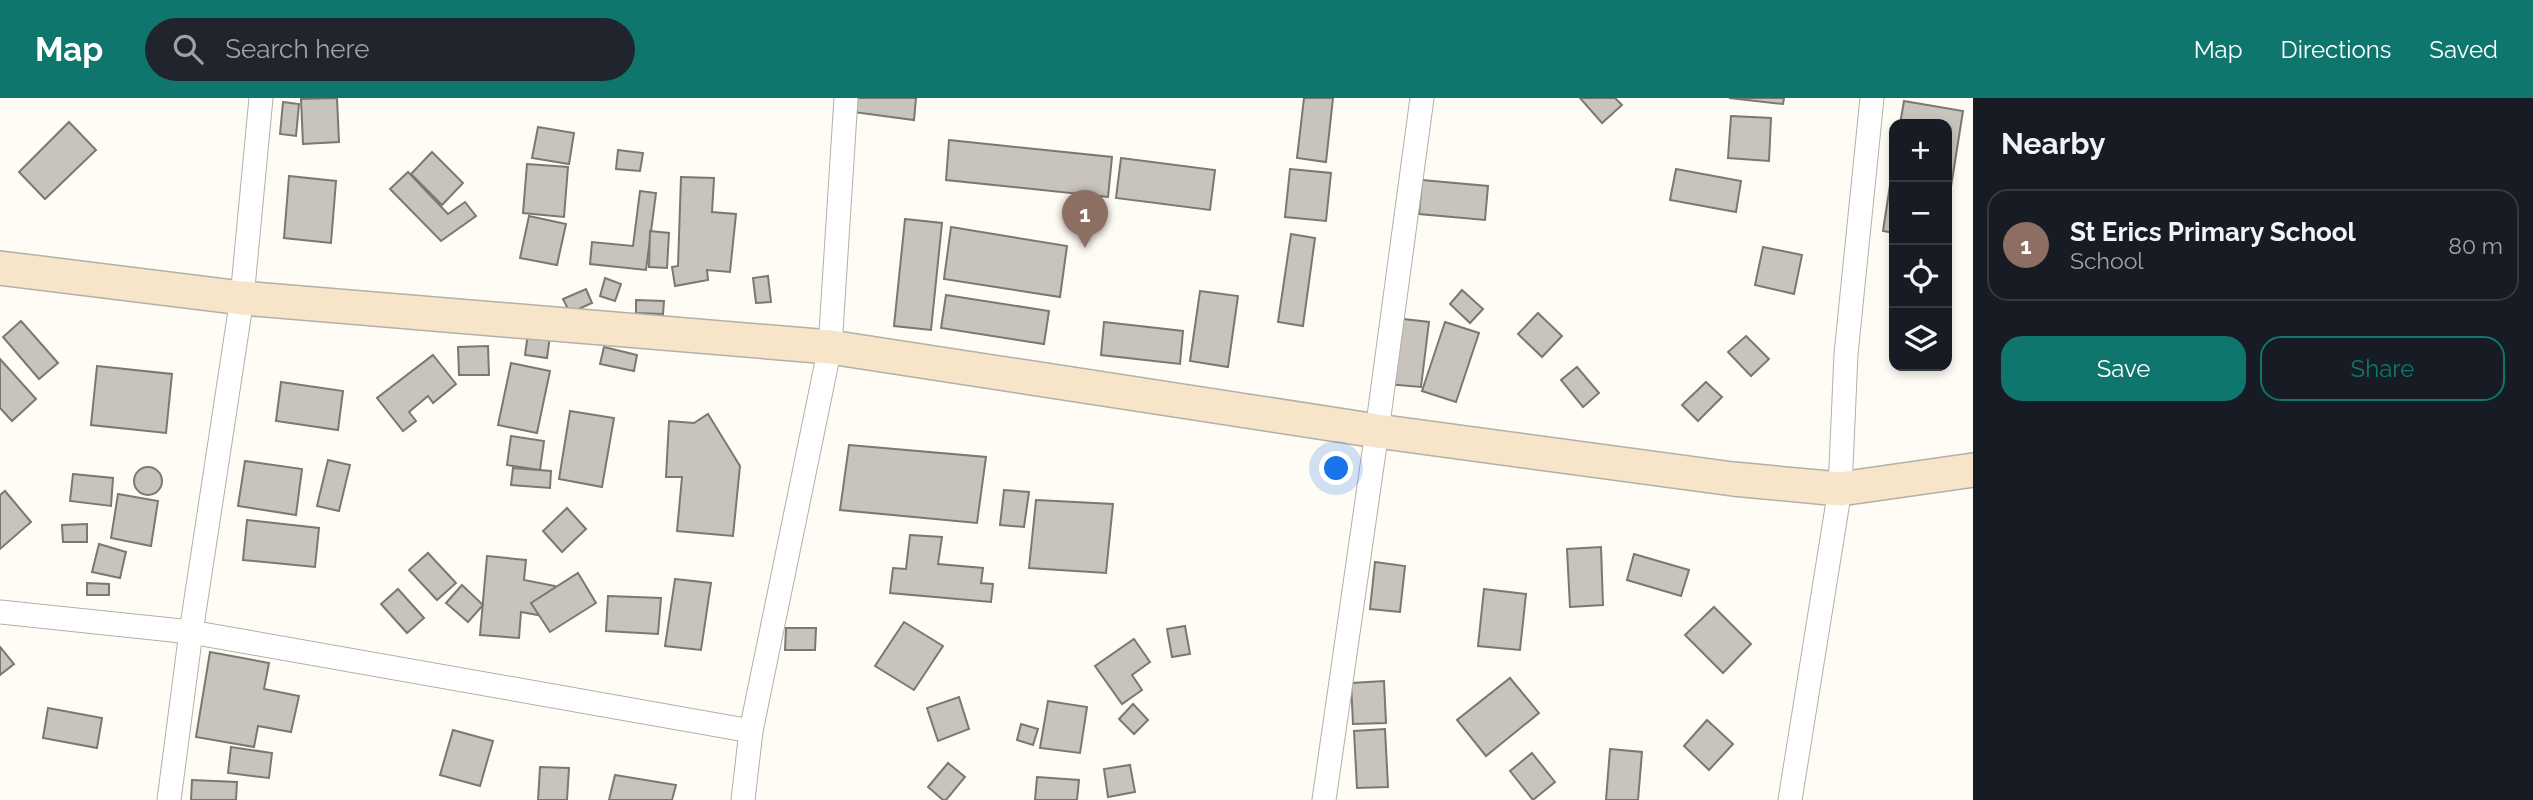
<!DOCTYPE html>
<html lang="en">
<head>
<meta charset="utf-8">
<style>
	:root { --surface:#171b24; --page:#20242c; --text:#f1f3f6; --muted:#9ea1a6; --line:#363941; --accent:#0f766e }
	body { margin:0; font-family:Raleway,sans-serif; background:var(--page); color:var(--text) }
	.controls { position:absolute; right:21px; top:21px; display:grid; overflow:hidden; border-radius:14px; box-shadow:0 4px 10px #0003 }
	.controls button { width:63px; height:63px; display:grid; place-items:center; padding:0; border:0; border-bottom:2px solid var(--line); background:var(--surface); color:var(--text); font:35px sans-serif }
	.you { position:absolute; left:1337px; top:371px; width:24px; height:24px; margin:-18px; border:5px solid #fff; border-radius:50%; background:#1a73e8; box-shadow:0 0 0 10px #1a73e833 }
	.badge { display:grid; place-items:center; width:46px; height:46px; border-radius:50%; background:var(--accent); color:#fff; font-size:23px; font-weight:700 }
	.pin { position:absolute; translate:-50% -58px; filter:drop-shadow(0 2px 4px #0008) }
	.pin::after { content:''; position:absolute; top:37px; width:24px; height:21px; background:inherit; clip-path:polygon(0 0,100% 0,50% 100%) }
	.list { margin:0; padding:0; list-style:none }
	h2 { display:flex; justify-content:space-between; align-items:center; height:91px; margin:0; padding:0 28px; font-size:30px }
	h2 small { font-size:23px; font-weight:400; color:var(--muted) }
	.list li { display:grid; grid-template-columns:46px 1fr auto; gap:21px; align-items:center; box-sizing:border-box; height:112px; margin:0 14px 14px; padding:0 14px; border:2px solid var(--line); border-radius:21px }
	.list b { display:block; font-size:26px; white-space:nowrap }
	.list p { margin:0; font-size:23px; white-space:nowrap; color:var(--muted) }
	.list em { font-size:23px; font-style:normal; color:var(--muted) }
	.actions { display:flex; gap:14px; padding:21px 28px }
	.actions a { flex:1; padding:16px 0; border:2px solid var(--accent); border-radius:21px; text-align:center; font-size:24px; color:var(--accent) }
	.actions .main { background:var(--accent); color:#fff }
	.icon { flex:none; width:38px; height:38px; fill:none; stroke:currentColor; stroke-width:2; stroke-linecap:round; stroke-linejoin:round }
	.map { position:relative; flex:none; width:1973px; height:702px; overflow:hidden }
	header { display:flex; align-items:center; gap:42px; box-sizing:border-box; height:98px; padding:0 35px; background:var(--accent); color:#fff }
	header strong { font-size:33px }
	nav { display:flex; gap:38px; margin-inline-start:auto; font-size:24px }
	.search { width:490px; height:63px; background:var(--page); display:flex; align-items:center; gap:18px; box-sizing:border-box; padding:0 24px; border-radius:38px; color:var(--muted); font-size:26px }
	main { display:flex }
	aside { flex:1; background:var(--surface) }
	.map>svg:first-child { display:block }
	.building { fill:#c8c3bd; stroke:#7b7771; stroke-width:2 }
	.lines { fill:none; stroke-linecap:round; stroke-linejoin:round }
	.street-casing { stroke:#b3afa9; stroke-width:25 }
	.secondary-casing { stroke:#b3afa9; stroke-width:36 }
	.street { stroke:#fff; stroke-width:23 }
	.secondary { stroke:#f6e5c9; stroke-width:33 }
</style>
</head>
<body>
<header>
<strong>Map</strong>
<div class="search"><svg class="icon" aria-label="search" viewBox="0 0 24 24"><circle cx="10" cy="10" r="6"/><path d="M15 15l6 6"/></svg>Search here</div>
<nav><a>Map</a><a>Directions</a><a>Saved</a></nav>
</header>
<main>
<div class="map">
<svg width="1973" height="702" viewBox="0 0 1973 702">
	<rect width="100%" height="100%" fill="#fffbf5"/>
	<g class="building">
		<polygon points="337,0 339,44 303,46 301,1"/>
		<polygon points="855,0 916,0 914,22 853,14"/>
		<polygon points="1304,0 1333,0 1326,64 1297,60"/>
		<polygon points="1580,0 1615,0 1622,7 1602,25"/>
		<polygon points="1729,0 1784,0 1783,6"/>
		<polygon points="1904,3 1963,13 1947,114 1947,26 1900,26"/>
		<polygon points="283,4 299,6 296,38 280,36"/>
		<polygon points="1731,18 1771,20 1769,63 1728,60"/>
		<polygon points="69,24 96,52 45,101 19,74"/>
		<polygon points="538,29 574,35 569,66 532,60"/>
		<polygon points="949,42 1112,59 1108,99 946,82"/>
		<polygon points="618,52 643,55 640,73 616,71"/>
		<polygon points="432,54 463,85 442,107 411,76"/>
		<polygon points="1121,60 1215,72 1210,112 1116,100"/>
		<polygon points="1894,61 1894,135 1883,133"/>
		<polygon points="527,66 568,69 564,119 523,115"/>
		<polygon points="1290,71 1331,75 1326,123 1285,119"/>
		<polygon points="1676,71 1741,83 1736,114 1670,102"/>
		<polygon points="408,74 448,116 465,104 476,118 441,143 390,91"/>
		<polygon points="289,78 336,83 331,145 284,140"/>
		<polygon points="681,79 714,80 712,114 736,116 730,174 707,172 708,182 675,188 672,169 678,168"/>
		<polygon points="1422,82 1488,88 1485,122 1419,116"/>
		<polygon points="640,93 656,95 646,172 590,166 592,144 633,148"/>
		<polygon points="529,118 566,126 557,167 520,160"/>
		<polygon points="905,121 942,125 931,232 894,228"/>
		<polygon points="951,129 1067,148 1060,199 944,181"/>
		<polygon points="650,133 669,135 667,170 649,169"/>
		<polygon points="1291,136 1315,140 1303,228 1278,224"/>
		<polygon points="1763,149 1802,157 1794,196 1755,187"/>
		<polygon points="768,178 771,204 756,205 753,180"/>
		<polygon points="605,180 621,186 615,203 600,198"/>
		<polygon points="586,191 592,205 570,215 563,201"/>
		<polygon points="1462,192 1483,211 1470,225 1450,206"/>
		<polygon points="1200,193 1238,198 1228,269 1190,263"/>
		<polygon points="946,197 1049,213 1044,246 941,230"/>
		<polygon points="636,202 664,203 663,216 636,215"/>
		<polygon points="1538,215 1562,238 1542,259 1518,236"/>
		<polygon points="1395,220 1429,224 1421,289 1387,286"/>
		<polygon points="21,223 58,265 39,281 3,239"/>
		<polygon points="1104,224 1183,233 1180,266 1101,257"/>
		<polygon points="1445,224 1479,235 1456,304 1422,293"/>
		<polygon points="528,235 550,238 547,260 525,257"/>
		<polygon points="1746,238 1769,261 1751,278 1728,254"/>
		<polygon points="488,248 489,277 459,277 458,249"/>
		<polygon points="604,249 637,257 634,273 600,266"/>
		<polygon points="433,257 456,286 433,305 428,298 409,314 416,323 403,333 377,300"/>
		<polygon points="0,261 36,301 12,323 0,310"/>
		<polygon points="511,265 550,273 537,335 498,327"/>
		<polygon points="97,268 172,276 166,335 91,327"/>
		<polygon points="1577,269 1599,295 1583,309 1561,282"/>
		<polygon points="281,284 343,293 338,332 276,323"/>
		<polygon points="1706,284 1722,299 1698,323 1682,307"/>
		<polygon points="570,313 614,320 602,389 559,381"/>
		<polygon points="708,316 740,368 733,438 677,433 682,379 666,379 669,323 694,325"/>
		<polygon points="511,338 544,343 540,372 507,367"/>
		<polygon points="849,347 986,359 977,425 840,412"/>
		<polygon points="328,362 350,367 339,413 317,408"/>
		<polygon points="245,363 302,371 296,417 238,408"/>
		<circle cx="148" cy="383" r="14"/>
		<polygon points="513,370 551,373 550,390 511,387"/>
		<polygon points="73,376 113,380 111,408 70,403"/>
		<polygon points="1004,392 1029,394 1024,429 1000,427"/>
		<polygon points="5,393 31,424 0,451 0,397"/>
		<polygon points="118,396 158,403 151,448 111,440"/>
		<polygon points="1036,402 1113,406 1106,475 1029,470"/>
		<polygon points="567,410 586,431 562,454 543,433"/>
		<polygon points="247,422 319,430 315,469 243,462"/>
		<polygon points="87,426 87,444 63,444 62,427"/>
		<polygon points="910,437 942,439 938,466 983,470 981,485 993,486 991,504 890,495 893,470 906,471"/>
		<polygon points="99,446 126,454 120,480 92,474"/>
		<polygon points="1601,449 1603,507 1570,509 1567,451"/>
		<polygon points="428,455 456,485 437,502 409,472"/>
		<polygon points="1634,456 1689,472 1681,498 1627,482"/>
		<polygon points="487,458 526,462 524,482 555,488 549,519 521,514 519,540 480,537"/>
		<polygon points="1375,464 1405,468 1400,514 1370,511"/>
		<polygon points="578,475 596,505 550,534 531,505"/>
		<polygon points="675,481 711,485 701,552 665,548"/>
		<polygon points="87,485 109,486 109,497 87,497"/>
		<polygon points="462,487 483,507 468,524 446,505"/>
		<polygon points="398,491 424,520 407,535 381,506"/>
		<polygon points="1484,491 1526,496 1520,552 1478,548"/>
		<polygon points="608,498 661,500 658,536 606,533"/>
		<polygon points="1714,509 1751,546 1723,575 1685,537"/>
		<polygon points="904,524 943,548 914,592 875,568"/>
		<polygon points="1185,528 1190,556 1172,559 1167,531"/>
		<polygon points="786,530 816,530 815,552 785,552"/>
		<polygon points="1134,541 1150,564 1132,577 1142,592 1122,606 1095,568"/>
		<polygon points="0,549 14,566 0,577"/>
		<polygon points="210,554 269,565 264,591 299,598 291,634 258,628 254,649 196,639"/>
		<polygon points="1510,580 1539,615 1486,658 1457,622"/>
		<polygon points="1384,583 1386,625 1353,626 1351,585"/>
		<polygon points="959,599 969,631 938,643 927,610"/>
		<polygon points="1048,603 1087,609 1080,655 1040,650"/>
		<polygon points="1133,606 1148,622 1134,636 1119,621"/>
		<polygon points="48,610 102,620 97,650 43,640"/>
		<polygon points="1707,622 1733,646 1709,672 1684,648"/>
		<polygon points="1021,626 1038,631 1033,647 1017,642"/>
		<polygon points="1385,631 1388,689 1357,690 1354,633"/>
		<polygon points="453,632 493,643 480,688 440,677"/>
		<polygon points="231,649 272,655 269,680 228,675"/>
		<polygon points="1610,651 1642,654 1638,702 1606,702"/>
		<polygon points="1532,655 1555,684 1533,702 1510,673"/>
		<polygon points="948,665 965,679 946,702 943,702 928,689"/>
		<polygon points="1130,667 1135,694 1108,699 1104,671"/>
		<polygon points="540,669 569,670 567,702 538,702"/>
		<polygon points="615,677 676,687 672,702 609,702"/>
		<polygon points="1037,679 1079,682 1077,702 1035,702"/>
		<polygon points="192,682 237,684 236,702 191,702"/>
	</g>
	<g class="lines">
		<g class="street-casing">
			<g id="street">
				<polyline points="0,514 191,534 751,633"/>
				<polyline points="169,702 191,534 242,200 261,0"/>
				<polyline points="743,702 751,633 830,249 846,0"/>
				<polyline points="1324,702 1377,333 1422,0"/>
				<polyline points="1790,702 1840,391 1846,256 1872,0"/>
			</g>
		</g>
		<g class="secondary-casing">
			<polyline id="secondary" points="0,170 242,200 830,249 1377,333 1733,381 1840,391 1973,372"/>
		</g>
		<use href="#street" class="street"/>
		<use href="#secondary" class="secondary"/>
	</g>
</svg>
<div class="controls">
<button>+</button>
<button>−</button>
<button><svg class="icon" aria-label="locate" viewBox="0 0 24 24"><circle cx="12" cy="12" r="6"/><path d="M12 2v4M12 18v4M2 12h4M18 12h4"/></svg></button>
<button><svg class="icon" aria-label="layers" viewBox="0 0 24 24"><path d="M12 4l9 5-9 5-9-5zM3 14l9 5 9-5"/></svg></button>
</div>
<div class="you"></div>
<div class="pin badge" style="left:1085px;top:150px;background:#8d6e63">1</div>
</div>
<aside>
<h2>Nearby<small></small></h2>
<ul class="list">
<li><span class="badge" style="background:#8d6e63">1</span><div><b>St Erics Primary School</b><p>School</p></div><em>80 m</em></li>
</ul>
<div class="actions"><a class="main">Save</a><a>Share</a></div>
</aside>
</main>
</body>
</html>
